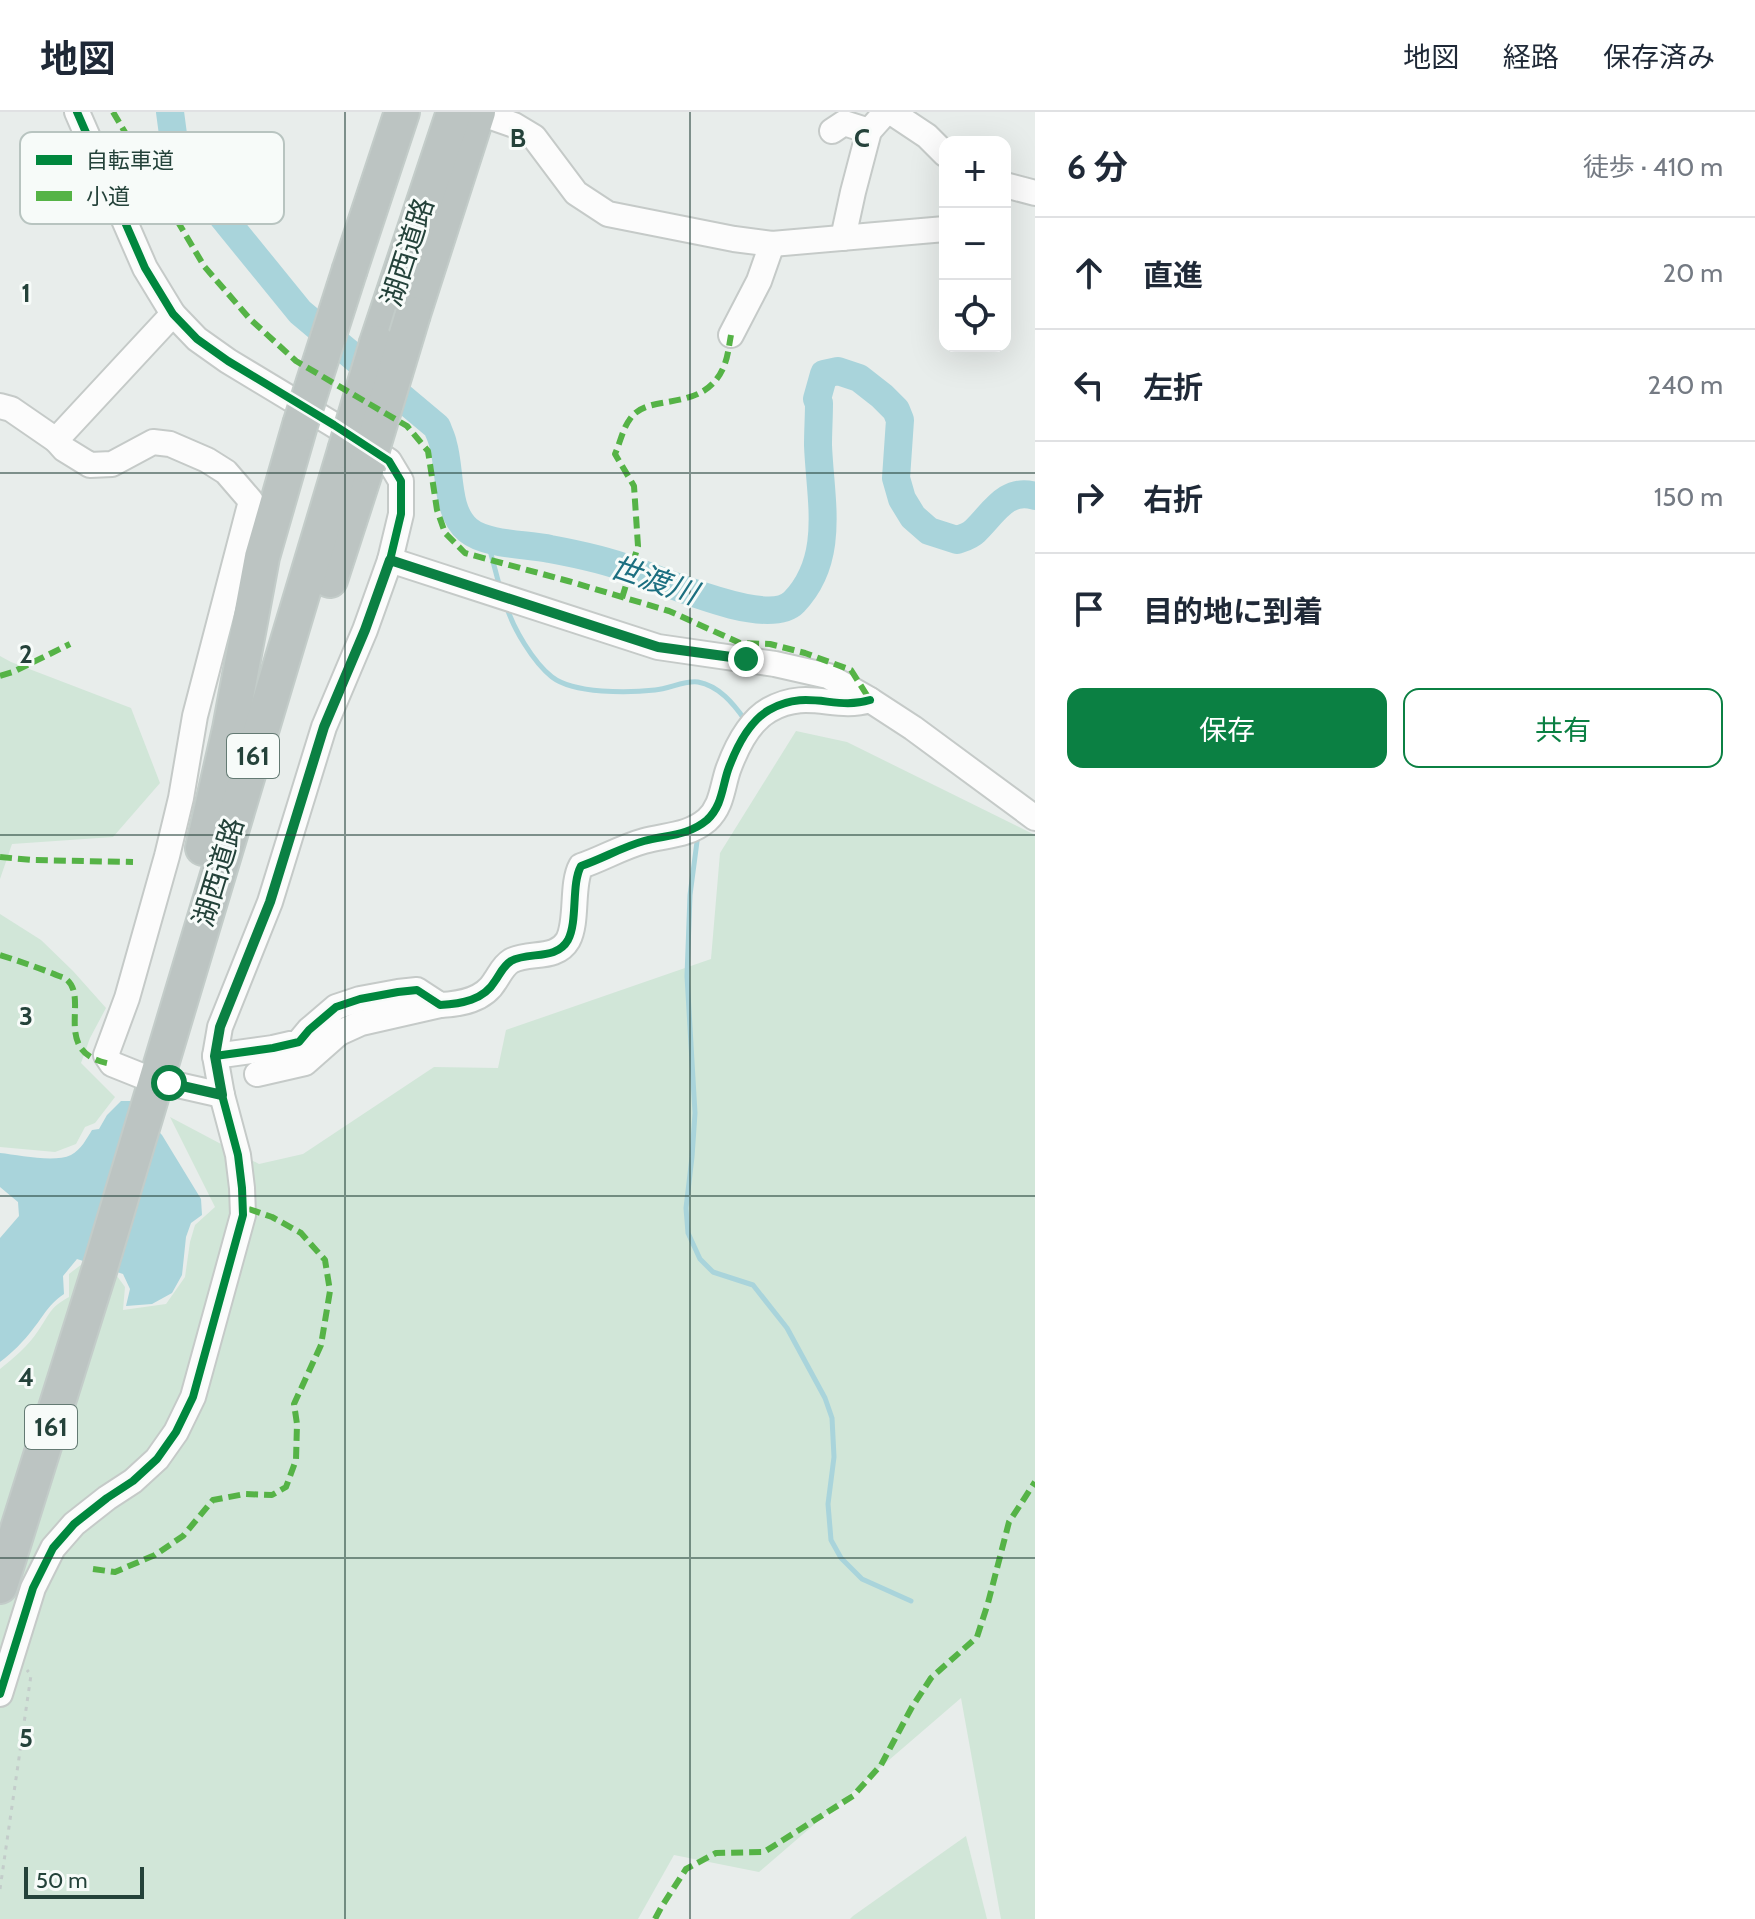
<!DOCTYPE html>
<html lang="ja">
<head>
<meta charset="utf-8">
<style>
	:root { --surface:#fff; --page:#f6f6f7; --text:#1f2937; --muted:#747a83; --line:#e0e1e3; --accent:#0b8043 }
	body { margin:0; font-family:Cabin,"Noto Sans JP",sans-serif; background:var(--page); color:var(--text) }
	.controls { position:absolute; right:24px; top:24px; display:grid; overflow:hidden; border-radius:16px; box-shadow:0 8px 32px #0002 }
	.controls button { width:72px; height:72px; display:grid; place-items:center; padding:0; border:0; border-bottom:2px solid var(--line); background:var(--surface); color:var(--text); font:40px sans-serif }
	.scale { position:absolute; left:24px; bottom:20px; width:120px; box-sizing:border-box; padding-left:8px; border:4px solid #24423a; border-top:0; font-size:22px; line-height:28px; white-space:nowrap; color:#24423a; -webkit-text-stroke:6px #f7fbf9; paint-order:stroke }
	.stop { position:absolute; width:24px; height:24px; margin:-18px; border:6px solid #0b8043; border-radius:50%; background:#fff }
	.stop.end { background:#0b8043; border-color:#fff; box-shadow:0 2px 8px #0008 }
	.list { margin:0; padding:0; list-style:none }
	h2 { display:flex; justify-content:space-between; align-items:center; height:104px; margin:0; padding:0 32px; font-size:34px }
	h2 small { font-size:26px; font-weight:400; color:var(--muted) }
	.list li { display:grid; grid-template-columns:52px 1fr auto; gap:24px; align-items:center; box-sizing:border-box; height:112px; padding:0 32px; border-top:2px solid var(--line) }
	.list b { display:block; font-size:30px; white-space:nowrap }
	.list em { font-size:26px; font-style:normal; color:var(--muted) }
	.actions { display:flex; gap:16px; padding:24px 32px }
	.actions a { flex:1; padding:18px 0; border:2px solid var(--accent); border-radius:16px; text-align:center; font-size:28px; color:var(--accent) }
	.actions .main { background:var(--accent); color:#fff }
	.icon { flex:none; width:44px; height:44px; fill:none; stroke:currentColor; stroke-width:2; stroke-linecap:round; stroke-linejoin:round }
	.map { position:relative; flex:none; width:1035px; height:1807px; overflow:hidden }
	header { display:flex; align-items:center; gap:48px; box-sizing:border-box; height:112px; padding:0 40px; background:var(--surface); border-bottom:2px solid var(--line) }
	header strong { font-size:38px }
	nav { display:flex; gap:44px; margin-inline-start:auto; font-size:28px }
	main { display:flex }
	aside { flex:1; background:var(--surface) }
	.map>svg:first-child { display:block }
	.green { fill:#d1e6d8 }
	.water { fill:#a9d4db }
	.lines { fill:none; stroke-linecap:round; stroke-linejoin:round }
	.stream { stroke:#a9d4db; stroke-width:5 }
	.river { stroke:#a9d4db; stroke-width:28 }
	.minor-casing { stroke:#c5cac8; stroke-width:28 }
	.highway-casing { stroke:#c3ccc9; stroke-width:38 }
	.path { stroke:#c3ccca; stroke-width:3; stroke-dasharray:4 6; stroke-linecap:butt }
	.minor { stroke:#fcfcfc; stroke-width:24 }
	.highway { stroke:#bcc4c2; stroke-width:34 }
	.highway-bridge-casing { stroke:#c3ccc9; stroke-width:38; stroke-linecap:butt }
	.highway-bridge { stroke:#bcc4c2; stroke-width:34 }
	.quiet { stroke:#55b346; stroke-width:6; stroke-dasharray:12 6; stroke-linecap:butt }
	.cycleway-casing { stroke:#f7fbf9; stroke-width:13 }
	.cycleway { stroke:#00873e; stroke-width:8 }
	.route { stroke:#0b8043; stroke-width:10 }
	.grid { fill:none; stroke:#24423a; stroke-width:2; stroke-opacity:0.55 }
	.labels { text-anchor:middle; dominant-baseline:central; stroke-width:6; stroke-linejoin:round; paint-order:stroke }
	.shield { fill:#f7fbf9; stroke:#637a73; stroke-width:2 }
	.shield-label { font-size:26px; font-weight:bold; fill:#24423a }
	.street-label { font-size:28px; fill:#24423a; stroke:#f7fbf9 }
	.water-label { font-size:30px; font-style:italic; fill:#1c6f80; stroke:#f7fbf9 }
	.key { fill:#f7fbf9; stroke:#b8c4c0; stroke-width:2 }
	.key-label { font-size:22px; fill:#24423a }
	.grid-label { font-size:26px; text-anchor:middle; font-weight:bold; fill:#24423a; stroke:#f7fbf9; stroke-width:6; stroke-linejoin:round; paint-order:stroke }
</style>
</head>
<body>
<header>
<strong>地図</strong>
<nav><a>地図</a><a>経路</a><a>保存済み</a></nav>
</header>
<main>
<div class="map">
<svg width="1035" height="1807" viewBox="0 0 1035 1807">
	<rect width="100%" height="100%" fill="#e8edeb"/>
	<g class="green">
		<polygon points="0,544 11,550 131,596 160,671 113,725 12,732 0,767"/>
		<path d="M796,619L847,630L1035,723V1807H1001L961,1586L759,1760L674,1743L638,1807H0V1257C14,1246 28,1234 38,1219C50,1202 49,1196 69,1185V1162L82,1152L117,1164L125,1175L123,1198L166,1192L185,1165L190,1130L195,1113L215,1095L170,1005L259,1052L303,1042L434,955L498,956L506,918L711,847L720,741Z"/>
		<polygon points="0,802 41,828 73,859 106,896 90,926 81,951 115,985 95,1011 85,1015 76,1032 55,1040 0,1035"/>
		<polygon points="966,1724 987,1807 850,1807 853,1804"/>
	</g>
	<path class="water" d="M121,989H130L162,1023L201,1087L202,1103L191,1111L186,1125L182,1163L172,1181L152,1192L126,1194L130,1177L123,1162L77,1147L63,1164L64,1182C48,1193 45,1202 33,1217C24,1229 12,1241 0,1250V1126L19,1104L18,1090L0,1075V1041C19,1043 54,1051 71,1043C81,1038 87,1026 92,1018L99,1017L107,1003Z"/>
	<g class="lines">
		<g class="stream">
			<polyline points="487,427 500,476"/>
			<path d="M506,493C513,516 533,550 552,565C574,582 629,581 655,578C669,577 685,568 698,570C719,574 733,591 745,608"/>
			<polyline points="698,722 690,783 687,864 695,1001 692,1045 686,1096 688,1121 700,1147 713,1160 753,1173 787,1216 825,1286 832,1306 834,1345 828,1392 831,1428 841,1446 862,1467 911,1489"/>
		</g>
		<path class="river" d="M170,0L174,30L179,48L200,77L300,200L437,315C439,321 442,326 443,332C451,358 445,399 468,418C486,433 527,432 550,437C577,442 606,448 632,458C664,469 768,517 794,490C836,446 820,387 818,333C818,319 819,305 819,291L817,287L824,262L838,259L859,266L882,284L896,298L900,308L896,366L902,387L913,405L929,419L957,428C963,426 970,424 975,419C993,402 1006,375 1035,384"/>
		<g class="minor-casing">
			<g id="minor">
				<polyline points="891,0 927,24 945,42"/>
				<polyline points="491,5 514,13 534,25 576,81 608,102 734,127 772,132 945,117"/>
				<polyline points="832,19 844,11 869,19"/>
				<polyline points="1005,73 1035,81"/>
				<polyline points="843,126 853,80 869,19 886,0"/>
				<polyline points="731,223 759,169 772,132"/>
				<polyline points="0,294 11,297 56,328 173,202"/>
				<polyline points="56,328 64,337 90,353 112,352 153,330 170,332 207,348 226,360 251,389 195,604 181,686 167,744 127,886 106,943 112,952 142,964"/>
				<polyline points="390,448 658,535 775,552 828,564 870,588 913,616 1035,706"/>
				<path d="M215,944L273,936L299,930L309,918L336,895L360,887L398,880L417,878L440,893C461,892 484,888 495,869C500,862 503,854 511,849C529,839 556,849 568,828C578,809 571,772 581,754C602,747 622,735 644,729C666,723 688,724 707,708C722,694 722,676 728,658C736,636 748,610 769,598C808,576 834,599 870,588"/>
				<polyline points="257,962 305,951 339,921 361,911 440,893"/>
				<polyline points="169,971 222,983"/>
				<polyline points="0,1582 33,1476 53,1436 74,1412 107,1386 133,1369 157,1347 176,1320 193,1285 243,1103 242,1076 238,1043 222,983 215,944 220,915 270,790 324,615 365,518 390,448 401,402 401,369 389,349 334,313 228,249 197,227 173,202 145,156 77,0"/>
			</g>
		</g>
		<g class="highway-casing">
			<g id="highway">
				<polyline points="350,157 402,0"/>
				<polyline points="413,202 478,0"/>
				<polyline points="377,231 454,0"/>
				<polyline points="330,468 367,354"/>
				<polyline points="203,736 230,617 262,445 300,313"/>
				<polyline points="0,1474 100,1156 345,339"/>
			</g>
		</g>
		<polyline class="path" points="0,1777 31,1563 27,1558"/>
		<use href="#minor" class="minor"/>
		<use href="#highway" class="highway"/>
		<g class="highway-bridge-casing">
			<g id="highway-bridge">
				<polyline points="300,313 350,157"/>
				<polyline points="345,339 377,231"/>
				<polyline points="367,354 413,202"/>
			</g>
		</g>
		<use href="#highway-bridge" class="highway-bridge"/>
		<g class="quiet">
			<polyline points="113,0 204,154 250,207 296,249 407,314 428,339 437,398 445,421 465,441 568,469 669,499 740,531 770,532 805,541 851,558 870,588"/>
			<path d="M622,486L638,434L634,374L615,342C620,331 623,316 630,307C648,279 704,303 724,254C728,245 729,233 731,223"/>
			<polyline points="0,564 13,560 70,532"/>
			<polyline points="0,745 32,748 133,750"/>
			<path d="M0,843C19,849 36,855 54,862C58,864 63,865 66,867C91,886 49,942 112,952"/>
			<polyline points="93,1457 115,1460 155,1443 183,1424 213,1388 245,1382 272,1383 286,1375 296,1348 297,1312 294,1292 321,1233 330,1179 325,1148 301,1121 272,1105 243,1095"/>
			<polyline points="655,1807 662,1794 686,1757 716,1741 764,1740 853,1684 881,1653 912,1595 931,1566 977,1525 988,1491 1009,1410 1035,1370"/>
		</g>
		<g class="cycleway-casing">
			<g id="cycleway">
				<path d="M215,944L273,936L299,930L309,918L336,895L360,887L398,880L417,878L440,893C461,892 484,888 495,869C500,862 503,854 511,849C529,839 556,849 568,828C578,809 571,772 581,754C602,747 622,735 644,729C666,723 688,724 707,708C722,694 722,676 728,658C736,636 748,610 769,598C808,576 834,599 870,588"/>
				<polyline points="0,1582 33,1476 53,1436 74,1412 107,1386 133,1369 157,1347 176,1320 193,1285 243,1103 242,1076 238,1043 222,983 215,944 220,915 270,790 324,615 365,518 390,448 401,402 401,369 389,349 334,313 228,249 197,227 173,202 145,156 77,0"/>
			</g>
		</g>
		<use href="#cycleway" class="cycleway"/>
	</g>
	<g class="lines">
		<polyline class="route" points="169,971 222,983 215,944 220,915 270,790 324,615 365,518 390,448 658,535 746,547"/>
	</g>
	<path class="grid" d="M345,0V1807M690,0V1807M0,361H1035M0,723H1035M0,1084H1035M0,1446H1035"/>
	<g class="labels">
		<g class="shield">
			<rect x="227" y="622" width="52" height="44" rx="6"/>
			<rect x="25" y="1293" width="52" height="44" rx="6"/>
		</g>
		<g class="shield-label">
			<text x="253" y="644">161</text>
			<text x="51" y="1315">161</text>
		</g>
		<g class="street-label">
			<text transform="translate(407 140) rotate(-72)">湖西道路</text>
			<text transform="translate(218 760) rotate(-73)">湖西道路</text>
		</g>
		<g class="water-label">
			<text transform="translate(654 468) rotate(19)">世渡川</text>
		</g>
	</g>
	<rect x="20" y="20" width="264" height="92" rx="12" class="key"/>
	<rect x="36" y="43" width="36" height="10" fill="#00873e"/>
	<rect x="36" y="79" width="36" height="10" fill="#55b346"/>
	<g class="key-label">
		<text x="86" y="56">自転車道</text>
		<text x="86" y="92">小道</text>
	</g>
	<g class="grid-label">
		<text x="518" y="35">B</text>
		<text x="862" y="35">C</text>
		<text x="26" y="190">1</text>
		<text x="26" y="551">2</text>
		<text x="26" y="913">3</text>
		<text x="26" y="1274">4</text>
		<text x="26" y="1635">5</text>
	</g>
</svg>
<div class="controls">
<button>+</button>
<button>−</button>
<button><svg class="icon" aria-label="locate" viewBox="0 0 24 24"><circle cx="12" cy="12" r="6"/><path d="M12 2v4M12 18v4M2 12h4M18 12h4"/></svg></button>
</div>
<div class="scale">50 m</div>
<div class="stop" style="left:169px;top:971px"></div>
<div class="stop end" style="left:746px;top:547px"></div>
</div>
<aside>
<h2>6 分<small>徒歩 · 410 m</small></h2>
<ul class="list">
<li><svg class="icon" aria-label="ahead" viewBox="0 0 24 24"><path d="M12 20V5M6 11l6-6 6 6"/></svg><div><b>直進</b></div><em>20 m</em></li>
<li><svg class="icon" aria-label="left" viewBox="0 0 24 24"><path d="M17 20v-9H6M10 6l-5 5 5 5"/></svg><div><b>左折</b></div><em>240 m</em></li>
<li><svg class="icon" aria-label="right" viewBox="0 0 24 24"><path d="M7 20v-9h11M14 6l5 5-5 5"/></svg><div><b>右折</b></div><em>150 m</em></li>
<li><svg class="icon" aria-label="arrive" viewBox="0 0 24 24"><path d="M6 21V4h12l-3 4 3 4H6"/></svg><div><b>目的地に到着</b></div></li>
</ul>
<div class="actions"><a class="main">保存</a><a>共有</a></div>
</aside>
</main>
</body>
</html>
